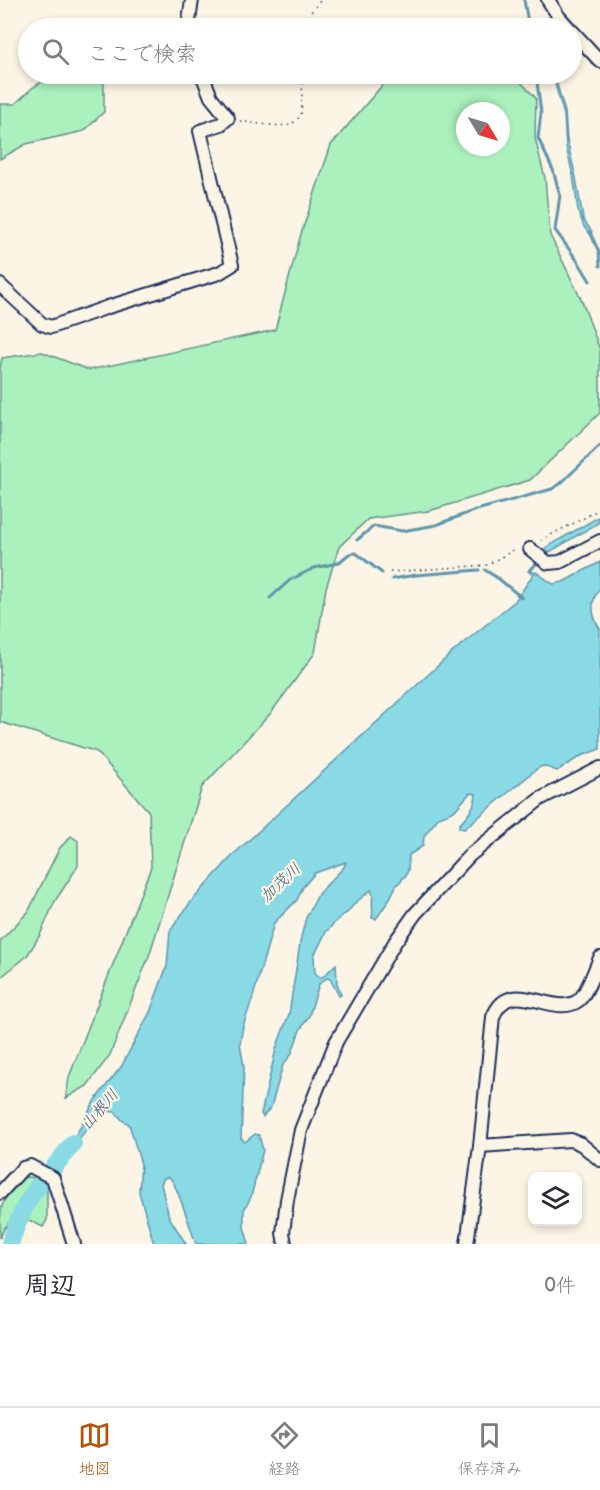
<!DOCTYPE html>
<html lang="ja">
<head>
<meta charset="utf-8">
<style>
	:root { --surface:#fff; --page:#f2f2f3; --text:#2b2b33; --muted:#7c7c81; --line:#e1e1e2; --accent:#b45309 }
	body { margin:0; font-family:"Balsamiq Sans","Klee One",sans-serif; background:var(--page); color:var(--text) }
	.controls { position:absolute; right:18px; bottom:18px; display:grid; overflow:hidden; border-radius:12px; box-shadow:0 3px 9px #0003 }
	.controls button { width:54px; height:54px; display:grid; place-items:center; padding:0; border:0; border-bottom:2px solid var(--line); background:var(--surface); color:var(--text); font:30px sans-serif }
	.compass { position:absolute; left:456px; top:102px; width:54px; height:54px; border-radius:50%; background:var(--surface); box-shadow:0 3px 9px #0003; rotate:128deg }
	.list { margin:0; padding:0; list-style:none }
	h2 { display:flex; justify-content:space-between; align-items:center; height:78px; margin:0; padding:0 24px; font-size:26px }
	h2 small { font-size:20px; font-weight:400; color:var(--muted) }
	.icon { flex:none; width:33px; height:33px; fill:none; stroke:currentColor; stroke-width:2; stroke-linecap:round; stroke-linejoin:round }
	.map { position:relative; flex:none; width:600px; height:1244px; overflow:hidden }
	.search { position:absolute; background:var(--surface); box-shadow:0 3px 9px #0003; left:18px; right:18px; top:18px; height:66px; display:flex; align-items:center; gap:15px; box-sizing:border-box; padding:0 21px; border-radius:33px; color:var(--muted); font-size:22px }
	.sheet { height:162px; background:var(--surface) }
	nav { display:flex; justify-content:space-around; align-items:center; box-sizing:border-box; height:84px; border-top:2px solid var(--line); background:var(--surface); font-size:16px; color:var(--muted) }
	nav a { display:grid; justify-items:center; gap:3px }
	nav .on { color:var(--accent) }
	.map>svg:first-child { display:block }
	.green { fill:#abf1bd; stroke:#63908e; stroke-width:1.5; fill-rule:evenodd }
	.water { fill:#89dae5; stroke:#5d96af; stroke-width:1.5 }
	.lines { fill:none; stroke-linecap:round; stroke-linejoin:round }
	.stream { stroke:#5d96af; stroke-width:3 }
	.river { stroke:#89dae5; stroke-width:18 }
	.street-casing { stroke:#1b2f5e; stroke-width:16 }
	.path { stroke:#1b2f5e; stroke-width:1.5; stroke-dasharray:1.5 4.5; stroke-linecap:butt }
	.street { stroke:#fcf5e5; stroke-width:12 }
	.labels { text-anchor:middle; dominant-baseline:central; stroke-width:4.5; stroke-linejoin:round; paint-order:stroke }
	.water-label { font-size:16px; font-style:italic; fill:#365a80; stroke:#fcf5e5 }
</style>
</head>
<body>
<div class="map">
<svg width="600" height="1244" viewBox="0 0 600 1244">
	<rect width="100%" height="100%" fill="#fcf5e5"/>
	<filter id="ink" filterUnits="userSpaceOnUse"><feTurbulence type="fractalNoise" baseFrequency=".0167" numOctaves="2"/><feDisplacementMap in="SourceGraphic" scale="12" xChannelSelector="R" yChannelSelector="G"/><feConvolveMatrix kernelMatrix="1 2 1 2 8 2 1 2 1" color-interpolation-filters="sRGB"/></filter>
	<g filter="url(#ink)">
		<g class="green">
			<polygon points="54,74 101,74 104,76 104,112 84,131 26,144 0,159 0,104 15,104 32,88"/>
			<path d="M392,74H513L536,98L535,138L545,178L550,235L582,301L600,350V413L530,480L429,511L368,519L339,547L326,588L315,653L270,714L202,787L149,956L110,1055L87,1086L66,1098L69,1077L151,867L149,812L97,752L0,722V368L2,358L42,352L89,370L275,330L301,234L331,145ZM465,111H501V147H465Z"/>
			<polygon points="71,836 78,841 78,866 55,901 40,935 27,956 0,978 0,941 28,912 59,849"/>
			<path d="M24,1177L40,1178L47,1187V1220L43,1227L16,1214L4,1229L0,1238C0,1201 0,1203 24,1177Z"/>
		</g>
		<g class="water">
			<polygon points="552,74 554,74 565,112 567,140 576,178 583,219 592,232 590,234 584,227 578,210 573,175 566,147 564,115"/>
			<polygon points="600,516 598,523 548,553 545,548"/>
			<path d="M600,562V589C589,600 592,617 600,629V749L581,756L557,771L543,766L538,768L464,829L459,828V825C468,816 475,807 476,794L470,793L454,811L439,817L424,836L423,846L409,855L408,870L406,875L396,886L389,900L376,919L372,918C374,910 371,903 373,895L371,890L355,903L347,913L341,916L326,932L314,956L315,973L320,977H323L336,964L337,983L341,995L339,996L330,979L327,978L319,984L309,1016L300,1030L291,1055L283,1065L271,1107L263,1117L261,1114L276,1049L289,1014L301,937L306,918L319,893L344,867L346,862L315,873L303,887L297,900L274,923L253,997L243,1026L240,1044L244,1067L241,1138L245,1142L255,1134L259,1135L263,1150L251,1197L244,1210V1227L249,1244H196C191,1231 177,1182 169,1177L164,1178L161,1184L169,1217L186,1244H154L139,1192L141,1164L129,1124L123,1121L115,1112L105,1111L85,1131L61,1163L59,1160L80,1128L95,1100L121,1067L150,1012L167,966L170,931L190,903L233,855L455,650L515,601L533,575L528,571L531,567V571L535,573L536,572L553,584L563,582Z"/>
		</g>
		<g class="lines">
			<g class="stream">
				<polyline points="524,0 529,28"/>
				<polyline points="536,74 541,113 538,138 553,170 560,195 555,230 579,263 590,281"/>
				<polyline points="590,232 599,252 600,266"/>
				<polyline points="357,540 374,526 402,531 436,525 473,511 552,489 560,484 600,446"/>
				<polyline points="485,570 499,579 522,598"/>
				<polyline points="530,571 539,560"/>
				<polyline points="392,579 416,575 479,570"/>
				<polyline points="270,598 290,580 314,568 338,563 349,554 356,553 382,573"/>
			</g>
			<path class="river" d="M10,1244C16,1226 23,1207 34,1192C46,1175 61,1160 73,1143"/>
			<g class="street-casing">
				<g id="street">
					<polyline points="548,0 559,17 569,28"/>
					<polyline points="188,28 192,0"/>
					<polyline points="572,31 600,61"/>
					<polyline points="0,285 42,324 51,327 108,307 219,273 232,265 200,131 221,124 228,118 211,97 202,74"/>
					<polyline points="530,549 548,563 560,562 600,541"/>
					<polyline points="480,1146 571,1140 581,1144 600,1160"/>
					<polyline points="0,1193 23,1168 30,1166 53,1178 74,1244"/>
					<polyline points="285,1244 283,1233 287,1200 301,1130 336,1042 395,942 415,914 470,855 540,799 600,768"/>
					<path d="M467,1244L480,1146L493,1017C510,973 554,1020 579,1000C587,993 595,969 600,958"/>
				</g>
			</g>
			<g class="path">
				<path d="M304,28C305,18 314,8 321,0"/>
				<path d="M240,121C252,123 278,127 289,125C294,123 298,119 301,115L303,74"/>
				<path d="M541,541C560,528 581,522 600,508"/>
				<polyline points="390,572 487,565 517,548"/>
			</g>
			<use href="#street" class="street"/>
		</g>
	</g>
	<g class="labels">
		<g class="water-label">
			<text transform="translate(281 883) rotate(-43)">加茂川</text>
			<text transform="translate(100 1110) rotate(-49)">山根川</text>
		</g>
	</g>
</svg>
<div class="controls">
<button><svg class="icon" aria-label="layers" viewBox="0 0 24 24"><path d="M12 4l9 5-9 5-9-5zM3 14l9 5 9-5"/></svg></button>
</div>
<svg class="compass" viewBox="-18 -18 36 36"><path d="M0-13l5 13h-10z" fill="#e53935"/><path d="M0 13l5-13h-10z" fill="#7c7c81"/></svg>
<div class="search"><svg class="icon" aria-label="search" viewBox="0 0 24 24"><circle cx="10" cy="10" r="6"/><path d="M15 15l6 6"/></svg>ここで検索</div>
</div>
<section class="sheet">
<h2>周辺<small>0件</small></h2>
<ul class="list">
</ul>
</section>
<nav>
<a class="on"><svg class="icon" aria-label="map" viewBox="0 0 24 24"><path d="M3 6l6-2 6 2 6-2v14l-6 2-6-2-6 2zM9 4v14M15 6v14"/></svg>地図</a>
<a><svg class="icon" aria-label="directions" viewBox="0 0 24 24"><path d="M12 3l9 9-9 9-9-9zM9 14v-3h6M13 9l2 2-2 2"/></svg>経路</a>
<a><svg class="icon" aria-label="saved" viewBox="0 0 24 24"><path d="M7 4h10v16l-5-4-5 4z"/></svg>保存済み</a>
</nav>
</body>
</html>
